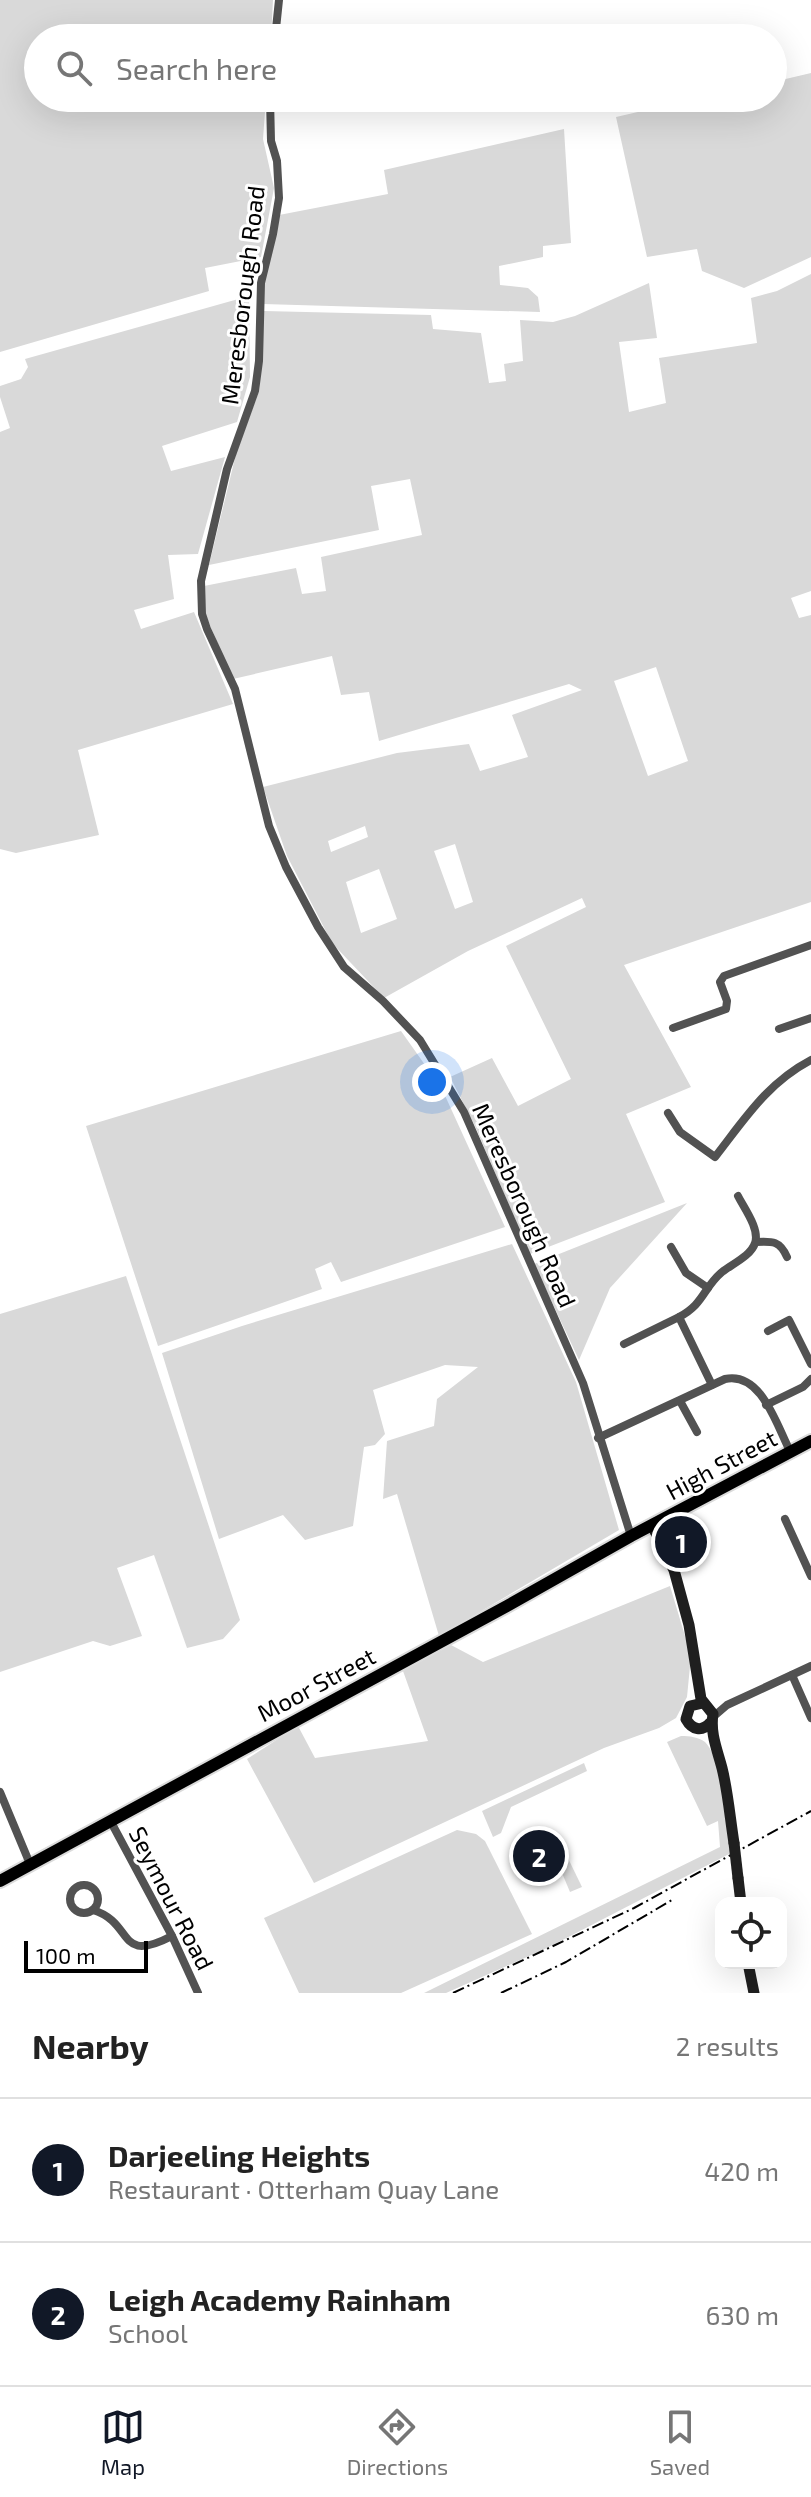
<!DOCTYPE html>
<html lang="en">
<head>
<meta charset="utf-8">
<style>
	:root { --surface:#fff; --page:#f2f2f2; --text:#222; --muted:#767676; --line:#e0e0e0; --accent:#111827 }
	body { margin:0; font-family:"Exo 2",sans-serif; background:var(--page); color:var(--text) }
	.controls { position:absolute; right:24px; bottom:24px; display:grid; overflow:hidden; border-radius:16px; box-shadow:0 8px 32px #0002 }
	.controls button { width:72px; height:72px; display:grid; place-items:center; padding:0; border:0; border-bottom:2px solid var(--line); background:var(--surface); color:var(--text); font:40px sans-serif }
	.scale { position:absolute; left:24px; bottom:20px; width:124px; box-sizing:border-box; padding-left:8px; border:4px solid #000; border-top:0; font-size:22px; line-height:28px; white-space:nowrap; color:#000; -webkit-text-stroke:6px #fff; paint-order:stroke }
	.you { position:absolute; left:432px; top:1082px; width:28px; height:28px; margin:-20px; border:6px solid #fff; border-radius:50%; background:#1a73e8; box-shadow:0 0 0 12px #1a73e833 }
	.badge { display:grid; place-items:center; width:52px; height:52px; border-radius:50%; background:var(--accent); color:#fff; font-size:26px; font-weight:700 }
	.pin { position:absolute; translate:-50% -50%; border:4px solid #fff; box-shadow:0 2px 8px #0006 }
	.list { margin:0; padding:0; list-style:none }
	h2 { display:flex; justify-content:space-between; align-items:center; height:104px; margin:0; padding:0 32px; font-size:34px }
	h2 small { font-size:26px; font-weight:400; color:var(--muted) }
	.list li { display:grid; grid-template-columns:52px 1fr auto; gap:24px; align-items:center; box-sizing:border-box; height:144px; padding:0 32px; border-top:2px solid var(--line) }
	.list b { display:block; font-size:30px; white-space:nowrap }
	.list p { margin:0; font-size:26px; white-space:nowrap; color:var(--muted) }
	.list em { font-size:26px; font-style:normal; color:var(--muted) }
	.icon { flex:none; width:44px; height:44px; fill:none; stroke:currentColor; stroke-width:2; stroke-linecap:round; stroke-linejoin:round }
	.map { position:relative; flex:none; width:811px; height:1993px; overflow:hidden }
	.search { position:absolute; background:var(--surface); box-shadow:0 8px 32px #0002; left:24px; right:24px; top:24px; height:88px; display:flex; align-items:center; gap:20px; box-sizing:border-box; padding:0 28px; border-radius:44px; color:var(--muted); font-size:30px }
	.sheet { height:392px; background:var(--surface) }
	nav { display:flex; justify-content:space-around; align-items:center; box-sizing:border-box; height:112px; border-top:2px solid var(--line); background:var(--surface); font-size:22px; color:var(--muted) }
	nav a { display:grid; justify-items:center; gap:4px }
	nav .on { color:var(--accent) }
	.map>svg:first-child { display:block }
	.green { fill:#d9d9d9; fill-rule:evenodd }
	.lines { fill:none; stroke-linecap:round; stroke-linejoin:round }
	.primary-casing { stroke:#dbdbdb; stroke-width:16 }
	.street { stroke:#525252; stroke-width:8 }
	.secondary { stroke:#1f1f1f; stroke-width:11 }
	.primary { stroke:#000; stroke-width:12 }
	.rail { stroke:#000; stroke-width:2; stroke-dasharray:12 4 2 4; stroke-linecap:butt }
	.secondary-bridge { stroke:#1f1f1f; stroke-width:11 }
	.labels { text-anchor:middle; dominant-baseline:central; stroke-width:6; stroke-linejoin:round; paint-order:stroke }
	.street-label { font-size:24px; fill:#000; stroke:#fff }
</style>
</head>
<body>
<div class="map">
<svg width="811" height="1993" viewBox="0 0 811 1993">
	<rect width="100%" height="100%" fill="#fff"/>
	<g class="green">
		<polygon points="0,0 273,0 271,38 38,38 38,98 266,98 263,139 274,188 261,257 205,268 209,291 0,352"/>
		<polygon points="811,73 811,257 744,288 702,271 697,249 647,257 616,117 699,98 773,98 773,82"/>
		<polygon points="564,129 571,243 543,246 543,257 499,266 500,285 528,288 538,297 540,312 263,304 264,285 279,215 388,194 384,170"/>
		<path d="M811,274V591L791,598L799,618L811,615V902L624,965L691,1087L626,1114L665,1202L530,1254L475,1126L450,1077L492,1058L518,1106L571,1079L506,946L586,907L582,898L468,951L384,998L332,943L287,856L263,787L397,753L469,744L480,771L528,757L512,715L582,690L569,684L379,741L369,692L341,695L332,656L233,679L206,616L204,586L296,568L302,594L326,591L321,557L422,535L410,479L371,486L379,530L209,565L236,454L259,391L264,311L431,315L433,329L481,333L489,383L506,381L504,364L523,361L520,320L553,322L575,316L649,283L657,338L619,342L629,412L666,403L659,358L757,343L751,298L777,291ZM656,667L688,761L648,776L614,681ZM365,826L368,837L331,852L328,841ZM455,844L473,902L455,909L434,851ZM379,869L397,919L361,933L346,882Z"/>
		<polygon points="249,296 250,377 237,422 162,446 171,471 225,457 198,554 168,555 174,599 134,610 141,629 194,612 233,704 78,750 99,835 16,853 0,849 0,432 10,428 0,397 0,386 21,379 28,367 25,359"/>
		<polygon points="401,1031 442,1089 505,1227 341,1282 331,1262 315,1269 322,1289 158,1346 86,1126"/>
		<polygon points="687,1203 610,1288 579,1360 534,1264"/>
		<polygon points="512,1244 576,1382 619,1530 439,1636 397,1494 383,1499 387,1441 434,1426 437,1399 478,1367 445,1365 373,1390 385,1434 375,1445 364,1447 353,1526 305,1540 283,1515 219,1539 162,1353 242,1326"/>
		<polygon points="126,1276 240,1620 223,1639 187,1648 154,1555 117,1568 142,1636 110,1646 93,1641 0,1672 0,1314"/>
		<polygon points="670,1586 691,1656 687,1697 676,1718 659,1728 604,1748 314,1883 247,1759 298,1726 315,1758 428,1741 403,1671 451,1645 483,1662"/>
		<path d="M681,1736C690,1736 698,1737 705,1742C722,1758 729,1828 733,1852L547,1948L446,1993H424L720,1847L718,1821L707,1826L667,1742Z"/>
		<polygon points="584,1763 587,1771 511,1807 501,1833 493,1837 482,1811"/>
		<polygon points="457,1830 476,1834 485,1841 532,1934 401,1993 299,1993 264,1918"/>
		<polygon points="563,1848 582,1887 570,1892 554,1854"/>
	</g>
	<g class="lines">
		<g class="primary-casing">
			<polyline id="primary" points="0,1881 507,1606 631,1536 811,1441"/>
		</g>
		<g class="street">
			<polyline points="275,38 279,0"/>
			<polyline points="270,98 271,141 277,161 279,198 273,234 261,283 259,361 255,391 227,469 201,581 202,614 207,629 235,689 269,826 286,867 318,927 344,967 383,1001 420,1040 464,1112 583,1383 631,1536"/>
			<polyline points="673,1028 726,1009 727,1001 720,982 724,976 811,945"/>
			<polyline points="779,1029 811,1018"/>
			<path d="M668,1113L680,1132L715,1157C744,1120 767,1083 811,1060"/>
			<path d="M756,1242C773,1241 780,1241 787,1257"/>
			<polyline points="671,1247 686,1273 708,1288"/>
			<polyline points="768,1331 789,1320 811,1364"/>
			<polyline points="624,1344 679,1317"/>
			<path d="M712,1385L679,1317C704,1304 703,1288 722,1272C732,1264 751,1256 755,1243C760,1229 744,1208 738,1196"/>
			<polyline points="680,1401 697,1432"/>
			<polyline points="766,1405 803,1387 811,1379"/>
			<path d="M598,1438L725,1379C762,1371 777,1427 791,1453"/>
			<polyline points="785,1519 811,1576"/>
			<polyline points="792,1675 811,1718"/>
			<polyline points="713,1717 727,1705 811,1666"/>
			<polyline points="0,1792 30,1864"/>
			<polyline points="111,1822 172,1936 198,1993"/>
			<circle cx="84" cy="1899" r="14"/>
			<path d="M93,1910C135,1923 116,1965 172,1936"/>
		</g>
		<g class="secondary">
			<path d="M652,1525L674,1570L689,1625L701,1699L713,1714C710,1733 717,1749 722,1768C728,1792 730,1818 734,1843"/>
			<path d="M703,1703L690,1706L686,1719C692,1730 702,1732 710,1723"/>
			<polyline points="738,1878 741,1903"/>
			<polyline points="748,1963 754,1993"/>
		</g>
		<use href="#primary" class="primary"/>
		<g class="rail">
			<polyline points="453,1993 634,1908 811,1811"/>
			<polyline points="501,1993 566,1962 672,1900"/>
		</g>
		<polyline class="secondary-bridge" points="734,1843 738,1878"/>
	</g>
	<g class="labels">
		<g class="street-label">
			<text transform="translate(242 295) rotate(-83)">Meresborough Road</text>
			<text transform="translate(525 1205) rotate(66)">Meresborough Road</text>
			<text transform="translate(721 1464) rotate(-28)">High Street</text>
			<text transform="translate(316 1684) rotate(-28)">Moor Street</text>
			<text transform="translate(172 1898) rotate(63)">Seymour Road</text>
		</g>
	</g>
</svg>
<div class="controls">
<button><svg class="icon" aria-label="locate" viewBox="0 0 24 24"><circle cx="12" cy="12" r="6"/><path d="M12 2v4M12 18v4M2 12h4M18 12h4"/></svg></button>
</div>
<div class="scale">100 m</div>
<div class="you"></div>
<div class="pin badge" style="left:681px;top:1542px">1</div>
<div class="pin badge" style="left:539px;top:1856px">2</div>
<div class="search"><svg class="icon" aria-label="search" viewBox="0 0 24 24"><circle cx="10" cy="10" r="6"/><path d="M15 15l6 6"/></svg>Search here</div>
</div>
<section class="sheet">
<h2>Nearby<small>2 results</small></h2>
<ul class="list">
<li><span class="badge">1</span><div><b>Darjeeling Heights</b><p>Restaurant · Otterham Quay Lane</p></div><em>420 m</em></li>
<li><span class="badge">2</span><div><b>Leigh Academy Rainham</b><p>School</p></div><em>630 m</em></li>
</ul>
</section>
<nav>
<a class="on"><svg class="icon" aria-label="map" viewBox="0 0 24 24"><path d="M3 6l6-2 6 2 6-2v14l-6 2-6-2-6 2zM9 4v14M15 6v14"/></svg>Map</a>
<a><svg class="icon" aria-label="directions" viewBox="0 0 24 24"><path d="M12 3l9 9-9 9-9-9zM9 14v-3h6M13 9l2 2-2 2"/></svg>Directions</a>
<a><svg class="icon" aria-label="saved" viewBox="0 0 24 24"><path d="M7 4h10v16l-5-4-5 4z"/></svg>Saved</a>
</nav>
</body>
</html>
